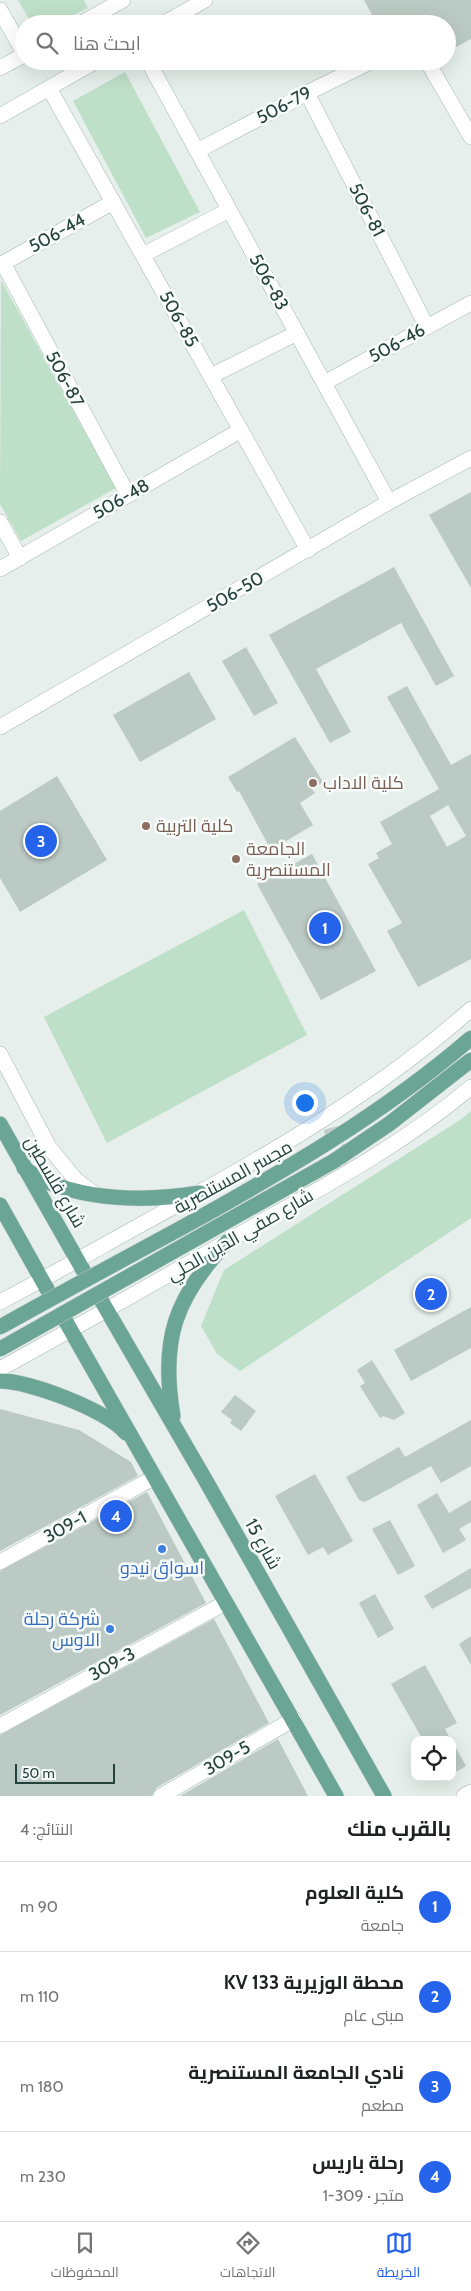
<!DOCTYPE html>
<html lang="ar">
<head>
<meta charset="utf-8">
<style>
	:root { --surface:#fff; --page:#f6f6f6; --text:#202124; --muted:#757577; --line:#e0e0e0; --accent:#2563eb }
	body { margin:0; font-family:Cabin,Cairo,sans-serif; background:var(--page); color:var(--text); direction:rtl }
	.controls { position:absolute; right:15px; bottom:15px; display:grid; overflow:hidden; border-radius:10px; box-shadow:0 5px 20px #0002 }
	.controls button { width:45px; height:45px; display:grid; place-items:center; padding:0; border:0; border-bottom:1px solid var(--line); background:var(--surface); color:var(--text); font:25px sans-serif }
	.scale { position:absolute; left:15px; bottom:12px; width:100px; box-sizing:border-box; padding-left:5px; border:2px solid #24423a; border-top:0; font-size:14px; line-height:18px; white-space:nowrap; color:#24423a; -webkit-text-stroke:4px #f7fbf9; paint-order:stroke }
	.you { position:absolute; left:304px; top:1102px; width:18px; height:18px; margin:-12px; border:4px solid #fff; border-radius:50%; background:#1a73e8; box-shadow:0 0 0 8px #1a73e833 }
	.badge { display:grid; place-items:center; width:32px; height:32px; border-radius:50%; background:var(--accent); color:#fff; font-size:16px; font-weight:700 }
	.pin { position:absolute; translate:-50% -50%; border:2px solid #fff; box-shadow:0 1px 5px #0006 }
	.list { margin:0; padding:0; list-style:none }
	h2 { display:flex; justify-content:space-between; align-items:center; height:65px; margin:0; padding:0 20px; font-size:21px }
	h2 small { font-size:16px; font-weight:400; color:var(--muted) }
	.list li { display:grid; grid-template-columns:32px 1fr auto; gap:15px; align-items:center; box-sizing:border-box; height:90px; padding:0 20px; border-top:1px solid var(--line) }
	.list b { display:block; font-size:19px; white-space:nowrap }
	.list p { margin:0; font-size:16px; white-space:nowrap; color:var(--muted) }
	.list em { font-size:16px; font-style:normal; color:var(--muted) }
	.icon { flex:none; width:28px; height:28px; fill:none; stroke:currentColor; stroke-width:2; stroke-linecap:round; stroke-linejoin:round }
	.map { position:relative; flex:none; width:471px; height:1796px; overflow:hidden; direction:ltr }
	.search { position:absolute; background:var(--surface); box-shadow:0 5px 20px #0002; left:15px; right:15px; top:15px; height:55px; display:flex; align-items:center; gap:12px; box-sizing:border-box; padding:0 18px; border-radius:28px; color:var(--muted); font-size:19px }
	.sheet { height:425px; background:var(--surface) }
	nav { display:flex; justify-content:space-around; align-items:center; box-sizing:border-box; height:70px; border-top:1px solid var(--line); background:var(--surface); font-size:14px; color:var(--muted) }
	nav a { display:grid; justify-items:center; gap:2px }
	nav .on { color:var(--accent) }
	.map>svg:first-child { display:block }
	.green { fill:#bfe0c8 }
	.building { fill:#bbcac4; fill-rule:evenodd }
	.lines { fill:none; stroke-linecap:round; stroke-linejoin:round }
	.minor-tunnel { stroke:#bfccc8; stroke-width:15; stroke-dasharray:15 8; stroke-linecap:butt }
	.minor-casing { stroke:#a8b8b2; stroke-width:16 }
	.major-casing { stroke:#c2cac8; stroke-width:16 }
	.minor { stroke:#fff; stroke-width:15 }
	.major { stroke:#6aa596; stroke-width:15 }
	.major-bridge-casing { stroke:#c2cac8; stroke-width:16; stroke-linecap:butt }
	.major-bridge { stroke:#6aa596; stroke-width:15 }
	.education-dot { fill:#8d6e63; stroke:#f7fbf9; stroke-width:2 }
	.shop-dot { fill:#3f7fe0; stroke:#f7fbf9; stroke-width:2 }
	.labels { text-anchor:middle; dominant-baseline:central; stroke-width:5; stroke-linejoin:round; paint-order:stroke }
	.street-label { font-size:18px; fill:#24423a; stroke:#f7fbf9 }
	.education-label { font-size:18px; fill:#785e54; stroke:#f7fbf9; text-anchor:start }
	.shop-label { font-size:18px; fill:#366cbe; stroke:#f7fbf9 }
</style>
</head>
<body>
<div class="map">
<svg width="471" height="1796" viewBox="0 0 471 1796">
	<rect width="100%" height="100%" fill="#e6efeb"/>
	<g class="green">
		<polygon points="18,0 84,0 88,8 55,24 32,24"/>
		<polygon points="125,72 200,212 146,238 73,101"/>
		<polygon points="1,280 116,488 21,541 0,504"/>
		<polygon points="244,910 307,1035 107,1143 44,1017"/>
		<polygon points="471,1111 471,1218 240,1371 217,1354 201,1326 224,1270 460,1120"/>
	</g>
	<g class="building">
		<polygon points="364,0 471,0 471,39 447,52 447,24 377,24"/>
		<polygon points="471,492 471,588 429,515"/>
		<polygon points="394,567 454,676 436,686 401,623 316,669 351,732 330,743 269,635"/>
		<polygon points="246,647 278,703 254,716 222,661"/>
		<polygon points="189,672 216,719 140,762 113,715"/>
		<path d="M407,686L451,765L471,754V959L418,987L387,931L402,923L368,864L379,858L376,853L392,844L380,822L439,789L387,697ZM448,805L466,836L447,847L430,816Z"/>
		<polygon points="295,737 323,782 312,789 315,793 300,803 313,825 271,850 239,791 237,792 228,777"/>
		<polygon points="57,776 107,860 20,912 0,878 0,811"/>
		<polygon points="312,854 376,971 321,1000 257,884"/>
		<polygon points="471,1307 471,1348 411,1381 394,1350"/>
		<polygon points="372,1360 405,1413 394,1420 383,1416 380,1418 360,1386 365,1383 357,1370"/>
		<polygon points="235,1395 256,1411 241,1431 230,1423 232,1420 221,1412"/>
		<polygon points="0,1409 79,1430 131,1462 138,1476 0,1551"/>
		<polygon points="471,1420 471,1466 441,1483 431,1466 365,1502 359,1500 346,1477 399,1447 405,1457"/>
		<polygon points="315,1474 353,1541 328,1555 323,1547 308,1555 275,1496"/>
		<polygon points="147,1492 206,1603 0,1715 0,1571"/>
		<polygon points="437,1493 449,1513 471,1500 471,1522 459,1529 466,1540 443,1553 417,1505"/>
		<polygon points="390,1520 415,1566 398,1575 372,1529"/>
		<polygon points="471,1568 471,1588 432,1609 424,1596"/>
		<polygon points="375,1594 394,1629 378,1638 359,1603"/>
		<polygon points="214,1619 269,1723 156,1788 152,1796 0,1796 0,1735"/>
		<polygon points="471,1636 471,1665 459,1644"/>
		<polygon points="425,1665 457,1723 445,1729 451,1740 423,1740 391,1684"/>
		<polygon points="278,1739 308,1796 180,1796"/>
		<polygon points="452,1741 466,1766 452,1774"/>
	</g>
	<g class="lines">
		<polyline class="minor-tunnel" points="331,1128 336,1147 350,1159"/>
		<g class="minor-casing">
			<g id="minor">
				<polyline points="0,10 24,53"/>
				<polyline points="80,24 123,0"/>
				<polyline points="163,24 205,0"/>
				<polyline points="148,61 389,502"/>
				<polyline points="427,61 471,137"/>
				<polyline points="0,68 24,55"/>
				<polyline points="49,88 308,550"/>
				<polyline points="307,93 427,327"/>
				<polyline points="0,116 96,61"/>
				<polyline points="197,151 307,93 372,61"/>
				<polyline points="143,255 229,210"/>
				<polyline points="3,263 128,495"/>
				<polyline points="0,265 113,202"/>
				<polyline points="211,376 297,333"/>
				<polyline points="324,383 471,303"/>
				<polyline points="0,522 20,558"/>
				<polyline points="0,569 241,430"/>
				<polyline points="0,727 389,502 471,458"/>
				<polyline points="0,1054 49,1147 76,1180 93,1193"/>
				<path d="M0,1302C48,1277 95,1250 142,1224C258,1161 372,1097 471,1009"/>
				<path d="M0,1369C87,1321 174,1272 261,1222C334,1181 407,1141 471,1087"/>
				<polyline points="0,1562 155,1477"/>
				<polyline points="0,1726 225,1603"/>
				<polyline points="161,1796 294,1719"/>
				<polyline points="464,1796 471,1792"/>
			</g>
		</g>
		<g class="major-casing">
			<g id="major">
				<polyline points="0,1124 83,1270"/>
				<path d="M24,1168C31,1173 39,1179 47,1182C95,1201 150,1201 200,1193"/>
				<polyline points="0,1205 47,1289"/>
				<polyline points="101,1300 206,1481 384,1796"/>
				<polyline points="65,1320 336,1796"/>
				<path d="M0,1381C30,1381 106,1410 126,1433"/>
				<path d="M173,1416C160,1340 175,1297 228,1241"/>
			</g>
		</g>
		<use href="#minor" class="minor"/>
		<use href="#major" class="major"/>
		<g class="major-bridge-casing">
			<g id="major-bridge">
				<path d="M0,1327C61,1293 122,1260 183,1227C284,1171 383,1114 471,1038"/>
				<polyline points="0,1349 334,1161 389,1124 471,1060"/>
			</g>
		</g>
		<use href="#major-bridge" class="major-bridge"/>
	</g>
	<g class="education-dot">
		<circle cx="313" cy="783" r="5"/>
		<circle cx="146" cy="826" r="5"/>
		<circle cx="236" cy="859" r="5"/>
	</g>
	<g class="shop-dot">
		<circle cx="162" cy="1549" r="5"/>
		<circle cx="110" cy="1629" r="5"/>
	</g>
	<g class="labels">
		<g class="street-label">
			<text transform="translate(284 105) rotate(-28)">506-79</text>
			<text transform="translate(367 210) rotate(63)">506-81</text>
			<text transform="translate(57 233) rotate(-29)">506-44</text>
			<text transform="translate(269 282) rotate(61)">506-83</text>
			<text transform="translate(179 319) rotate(61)">506-85</text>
			<text transform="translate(397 343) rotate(-29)">506-46</text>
			<text transform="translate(65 379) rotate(62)">506-87</text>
			<text transform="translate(121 499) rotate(-30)">506-48</text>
			<text transform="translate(235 592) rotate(-30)">506-50</text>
			<text transform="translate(233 1177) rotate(-29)">مجسر المستنصرية</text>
			<text transform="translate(55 1182) rotate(60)">شارع فلسطين</text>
			<text transform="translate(240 1235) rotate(-30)">شارع صفي الدين الحلي</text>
			<text transform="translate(65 1527) rotate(-29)">309-1</text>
			<text transform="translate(263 1544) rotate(61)">شارع 15</text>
			<text transform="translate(112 1664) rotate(-29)">309-3</text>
			<text transform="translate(227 1758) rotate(-30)">309-5</text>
		</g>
		<g class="education-label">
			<text x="323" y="783">كلية الاداب</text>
			<text x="156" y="826">كلية التربية</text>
			<text x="246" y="849">الجامعة<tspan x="246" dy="21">المستنصرية</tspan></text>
		</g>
		<g class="shop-label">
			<text x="162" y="1568">اسواق نيدو</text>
			<text x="100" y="1619" text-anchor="end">شركة رحلة<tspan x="100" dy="21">الاوس</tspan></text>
		</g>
	</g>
</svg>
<div class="controls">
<button><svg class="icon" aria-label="locate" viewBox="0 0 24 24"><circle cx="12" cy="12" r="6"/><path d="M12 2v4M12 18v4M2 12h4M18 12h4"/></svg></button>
</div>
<div class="scale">50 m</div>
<div class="you"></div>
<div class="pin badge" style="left:325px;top:928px">1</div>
<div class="pin badge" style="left:431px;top:1294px">2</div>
<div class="pin badge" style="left:41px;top:841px">3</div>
<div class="pin badge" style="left:116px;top:1516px">4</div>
<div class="search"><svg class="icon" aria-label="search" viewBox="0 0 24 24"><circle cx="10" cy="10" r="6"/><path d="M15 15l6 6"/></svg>ابحث هنا</div>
</div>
<section class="sheet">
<h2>بالقرب منك<small>النتائج: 4</small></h2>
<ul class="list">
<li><span class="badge">1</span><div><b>كلية العلوم</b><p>جامعة</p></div><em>90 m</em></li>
<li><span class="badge">2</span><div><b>محطة الوزيرية 133 KV</b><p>مبنى عام</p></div><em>110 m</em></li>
<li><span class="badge">3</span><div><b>نادي الجامعة المستنصرية</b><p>مطعم</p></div><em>180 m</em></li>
<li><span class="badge">4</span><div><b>رحلة باريس</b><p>متجر · 309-1</p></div><em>230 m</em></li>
</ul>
</section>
<nav>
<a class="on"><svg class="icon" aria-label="map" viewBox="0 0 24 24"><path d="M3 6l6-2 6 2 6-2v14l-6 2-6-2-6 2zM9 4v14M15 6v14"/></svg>الخريطة</a>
<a><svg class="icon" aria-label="directions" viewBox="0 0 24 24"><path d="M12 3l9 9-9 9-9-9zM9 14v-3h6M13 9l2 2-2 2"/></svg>الاتجاهات</a>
<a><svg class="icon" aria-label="saved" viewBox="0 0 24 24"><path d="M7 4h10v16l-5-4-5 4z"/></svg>المحفوظات</a>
</nav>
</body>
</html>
